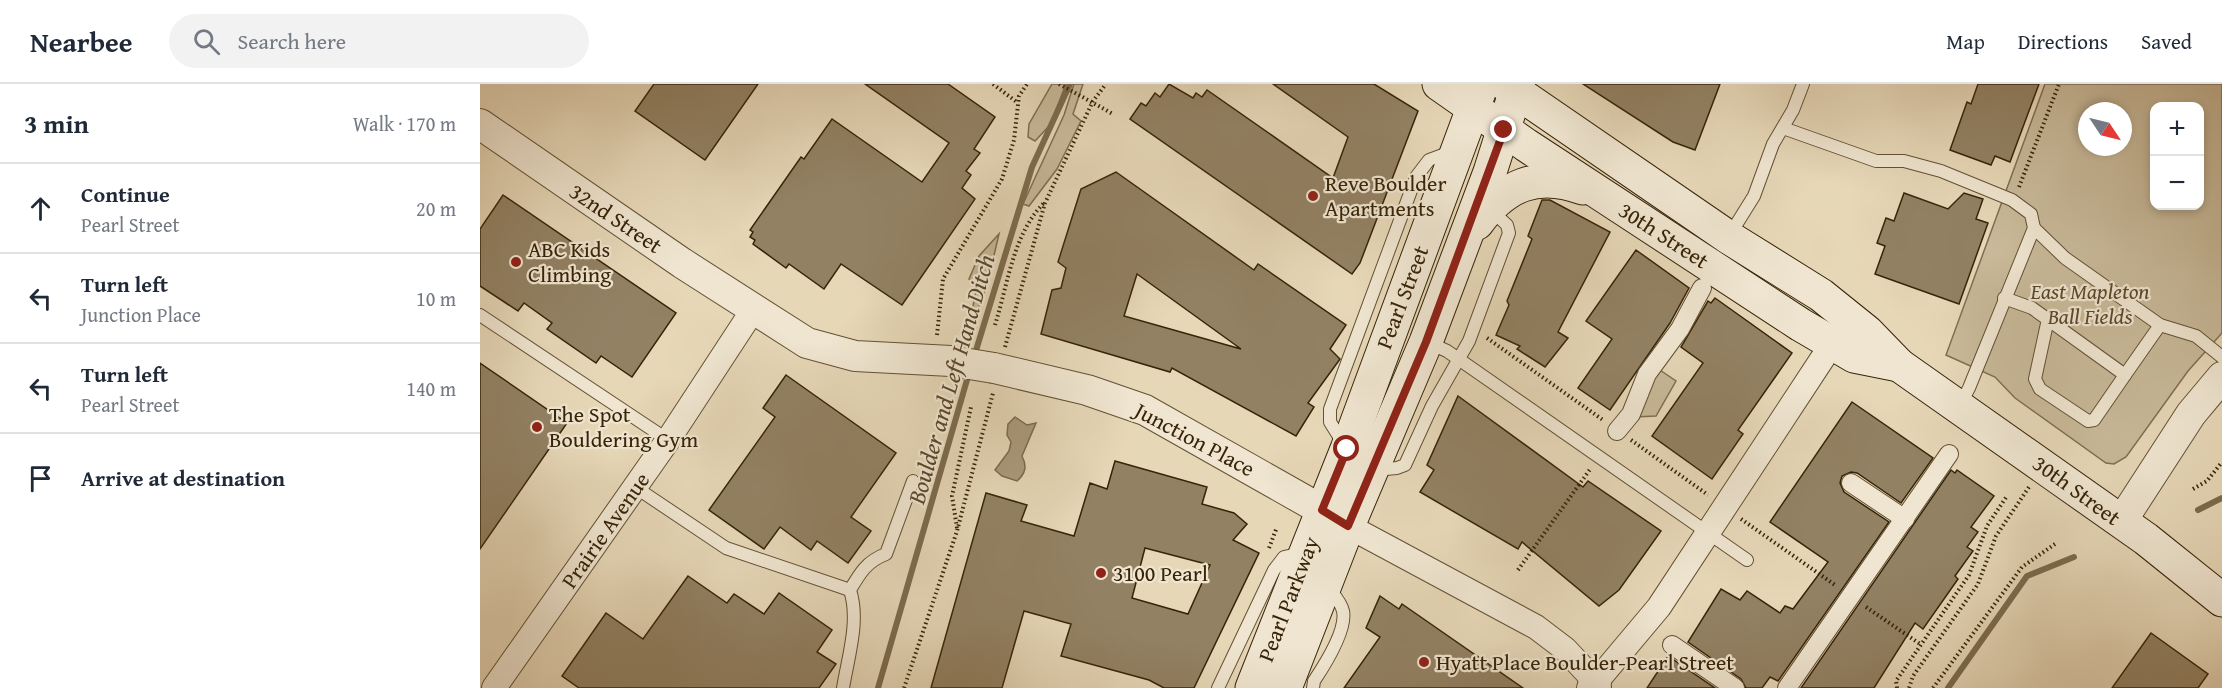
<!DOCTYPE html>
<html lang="en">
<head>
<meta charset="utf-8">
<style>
	:root { --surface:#fff; --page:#f2f2f3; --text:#1f2937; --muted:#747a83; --line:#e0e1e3 }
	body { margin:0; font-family:"Gentium Book Plus",serif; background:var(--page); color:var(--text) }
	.controls { position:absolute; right:18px; top:18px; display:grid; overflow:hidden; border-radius:12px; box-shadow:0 3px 9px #0003 }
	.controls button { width:54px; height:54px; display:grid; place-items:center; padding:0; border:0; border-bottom:2px solid var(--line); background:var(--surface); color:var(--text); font:30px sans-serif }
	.compass { position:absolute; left:1598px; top:18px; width:54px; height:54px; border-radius:50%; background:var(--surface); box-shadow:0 3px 9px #0003; rotate:125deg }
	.stop { position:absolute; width:18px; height:18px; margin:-14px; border:4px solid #8f2418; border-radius:50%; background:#fff }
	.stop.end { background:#8f2418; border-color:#fff; box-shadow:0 2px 6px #0008 }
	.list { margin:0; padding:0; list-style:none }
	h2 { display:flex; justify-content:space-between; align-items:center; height:78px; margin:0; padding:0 24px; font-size:26px }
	h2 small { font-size:20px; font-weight:400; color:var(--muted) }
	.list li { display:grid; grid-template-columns:39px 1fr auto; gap:18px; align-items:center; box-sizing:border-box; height:90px; padding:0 24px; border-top:2px solid var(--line) }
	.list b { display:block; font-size:22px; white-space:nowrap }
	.list p { margin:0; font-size:20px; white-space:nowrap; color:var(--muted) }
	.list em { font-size:20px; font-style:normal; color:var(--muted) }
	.icon { flex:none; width:33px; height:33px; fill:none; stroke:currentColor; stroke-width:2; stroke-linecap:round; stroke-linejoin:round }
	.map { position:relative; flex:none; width:1742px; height:604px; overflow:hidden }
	header { display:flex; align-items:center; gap:36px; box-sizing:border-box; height:84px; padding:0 30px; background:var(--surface); border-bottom:2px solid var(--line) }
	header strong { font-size:28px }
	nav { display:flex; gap:33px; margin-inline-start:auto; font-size:21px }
	.search { width:420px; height:54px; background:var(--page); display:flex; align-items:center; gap:15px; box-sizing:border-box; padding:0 21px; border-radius:33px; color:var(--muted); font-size:22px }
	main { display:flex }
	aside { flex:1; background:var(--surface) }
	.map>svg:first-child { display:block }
	.green { fill:#c8b999; stroke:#806e50; stroke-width:1.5; fill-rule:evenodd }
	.water { fill:#aa9a7c; stroke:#7c6b4e; stroke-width:1.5 }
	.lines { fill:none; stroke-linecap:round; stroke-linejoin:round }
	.stream { stroke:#7c6b4e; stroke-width:6 }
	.building { fill:#928163; stroke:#372408; stroke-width:1.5; fill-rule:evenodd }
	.service-casing { stroke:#635134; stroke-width:14 }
	.pedestrian-casing { stroke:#635134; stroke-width:20 }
	.minor-casing { stroke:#635134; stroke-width:26 }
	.tertiary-casing { stroke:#635134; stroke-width:32 }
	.secondary-casing { stroke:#372408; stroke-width:35 }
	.path { stroke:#372408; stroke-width:4; stroke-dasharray:1.5 3; stroke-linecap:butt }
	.service { stroke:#efe5d0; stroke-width:12 }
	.pedestrian { stroke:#efe5d0; stroke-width:18 }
	.minor { stroke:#efe5d0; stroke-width:24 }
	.tertiary { stroke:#efe5d0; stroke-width:30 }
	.secondary { stroke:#efe5d0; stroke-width:33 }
	.tertiary-bridge-casing { stroke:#635134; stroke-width:32; stroke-linecap:butt }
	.tertiary-bridge { stroke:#efe5d0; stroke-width:30 }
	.route { stroke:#8f2418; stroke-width:8 }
	.poi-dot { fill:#8f2418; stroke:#efe5d0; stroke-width:2 }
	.labels { text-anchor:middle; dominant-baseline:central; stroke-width:4.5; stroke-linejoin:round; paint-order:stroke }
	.poi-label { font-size:22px; fill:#372408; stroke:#efe5d0; text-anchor:start }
	.street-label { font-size:22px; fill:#372408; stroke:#efe5d0 }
	.park-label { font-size:22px; font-style:italic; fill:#5b492c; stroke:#efe5d0 }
	.water-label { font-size:24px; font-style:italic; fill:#5a472b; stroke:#efe5d0 }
</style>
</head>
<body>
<header>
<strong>Nearbee</strong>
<div class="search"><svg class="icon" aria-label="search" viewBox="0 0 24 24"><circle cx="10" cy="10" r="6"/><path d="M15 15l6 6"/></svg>Search here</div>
<nav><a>Map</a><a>Directions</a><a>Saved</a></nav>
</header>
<main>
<aside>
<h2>3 min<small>Walk · 170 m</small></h2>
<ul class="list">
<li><svg class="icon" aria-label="ahead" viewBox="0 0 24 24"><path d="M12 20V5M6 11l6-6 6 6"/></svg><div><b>Continue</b><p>Pearl Street</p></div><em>20 m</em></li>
<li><svg class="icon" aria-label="left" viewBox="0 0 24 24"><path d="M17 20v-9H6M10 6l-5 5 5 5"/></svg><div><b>Turn left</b><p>Junction Place</p></div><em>10 m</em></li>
<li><svg class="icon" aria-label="left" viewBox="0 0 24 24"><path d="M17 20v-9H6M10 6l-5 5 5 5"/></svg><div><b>Turn left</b><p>Pearl Street</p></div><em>140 m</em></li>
<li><svg class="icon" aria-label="arrive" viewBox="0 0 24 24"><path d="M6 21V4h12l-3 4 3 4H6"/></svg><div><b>Arrive at destination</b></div></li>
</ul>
</aside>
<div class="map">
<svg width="1742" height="604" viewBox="0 0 1742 604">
	<rect width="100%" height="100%" fill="#e6d7b7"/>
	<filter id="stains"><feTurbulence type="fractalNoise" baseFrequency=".00333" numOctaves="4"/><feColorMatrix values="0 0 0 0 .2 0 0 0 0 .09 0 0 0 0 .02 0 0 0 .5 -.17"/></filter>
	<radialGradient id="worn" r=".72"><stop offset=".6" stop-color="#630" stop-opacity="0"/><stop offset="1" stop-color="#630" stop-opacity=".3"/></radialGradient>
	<g class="green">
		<polygon points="572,0 586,0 570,41 555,57 548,53 549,40"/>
		<polygon points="594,0 603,0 593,30 601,37 577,85 549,122 543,120 584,31"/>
		<path d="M1565,0H1742V249L1708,287L1646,373L1634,380L1626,379L1535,314L1515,293L1466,271ZM1674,22H1720V122H1674ZM1607,27H1643V63H1607Z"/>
		<polygon points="519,150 507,201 493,238 490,238 497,201 489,195 499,172"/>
		<polygon points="1177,284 1196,297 1176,332 1155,333"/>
	</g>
	<path class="water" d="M535,333L547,341L556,339L542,372C547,382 546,389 537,397L522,392L515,386L529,367L531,358L527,351L528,340Z"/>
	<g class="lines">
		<g class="stream">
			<polyline points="494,273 552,83 590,0"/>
			<polyline points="1718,426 1742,414"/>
			<polyline points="398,604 489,289"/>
			<polyline points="1468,604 1547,492 1594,473"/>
		</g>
	</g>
	<g class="building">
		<polygon points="174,0 278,0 225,76 155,27"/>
		<polygon points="385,0 468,0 515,33 494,65 500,69 486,87 491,91 482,104 495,115 422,221 361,180 344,205 309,180 306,184 273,160 275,156 270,153 273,148 270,146 321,73 324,75 352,35 442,98 469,59"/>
		<polygon points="689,0 713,14 716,9 722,13 727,6 853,94 868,53 793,0 894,0 938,27 880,179 872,190 650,35 661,19 666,22 675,9 680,13"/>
		<polygon points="1103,0 1240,0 1215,66 1193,58"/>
		<polygon points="1498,0 1559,0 1530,78 1515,72 1511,81 1470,66 1487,18 1491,20"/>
		<path d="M636,88L774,186L778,180L866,241L850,265L860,275L828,319L834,323L816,352L692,284L690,288L561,250L572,206L581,204L586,184L578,178L601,105ZM657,190L761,265L644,232Z"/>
		<polygon points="1424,109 1468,125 1484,109 1503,115 1496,135 1508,139 1479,220 1395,190 1405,162 1397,159 1401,148 1406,134 1414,137"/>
		<polygon points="23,111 196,229 152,293 121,272 116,279 67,245 72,239 44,219 38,227 0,202 0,145"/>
		<polygon points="1062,116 1070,116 1130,148 1078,248 1088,254 1065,283 1037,265 1040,262 1016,251 1029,221 1027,217 1052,155 1048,152"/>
		<polygon points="1156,166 1209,204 1190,239 1130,326 1098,304 1132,255 1106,237"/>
		<polygon points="1235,214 1312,269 1258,346 1263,350 1232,395 1172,352 1223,279 1201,263 1228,217 1231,219"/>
		<polygon points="0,279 87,339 0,465"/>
		<polygon points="306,291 416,369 371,433 391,447 368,479 337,457 331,466 300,443 284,465 229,426 295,333 283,324"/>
		<polygon points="978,312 1103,403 1108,397 1181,447 1139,506 1119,522 1042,458 1038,465 940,408 954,386 947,381"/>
		<polygon points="1372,318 1453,374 1421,419 1377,389 1371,388 1362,392 1360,399 1364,408 1409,438 1298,597 1290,593 1282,604 1266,604 1261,595 1208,558 1241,505 1260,516 1267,507 1300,529 1305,522 1313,525 1348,478 1290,438"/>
		<path d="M635,377L727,403L722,420L754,429L767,440L753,456L779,469L714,604H684L669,596L581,572L591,540L544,527L522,604H451L506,409L547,421L541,437L594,452L610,399L627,405ZM665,464L730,481L708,530L652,514Z"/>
		<polygon points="1471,386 1475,389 1477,386 1514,412 1491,443 1498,448 1487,463 1493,467 1475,492 1478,495 1443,545 1435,539 1394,604 1321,604"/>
		<polygon points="208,492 247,519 254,510 284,530 299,509 352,546 337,568 356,580 339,604 99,604 82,592 126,529 163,555"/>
		<polygon points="900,512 919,525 922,520 1043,604 864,604 900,553 886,544"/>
		<polygon points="1671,549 1728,590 1718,604 1632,604"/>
		<polygon points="1188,572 1235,604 1167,604"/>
	</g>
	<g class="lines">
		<g class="service-casing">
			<g id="service">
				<polyline points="1303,44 1396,77 1424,77 1461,87 1532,116 1551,130 1554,144 1489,304 1480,321"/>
				<polyline points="1554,144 1585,174 1680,241 1716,252 1742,273"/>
				<polyline points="1249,152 1274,112 1293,60 1313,26 1323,0"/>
				<polyline points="1524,214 1552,224 1645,291 1680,241"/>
				<polyline points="0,231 188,356"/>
				<polyline points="1568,235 1555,295 1560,305 1608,337 1614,336 1645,291"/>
				<polyline points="947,258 967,267 1267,476"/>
				<polyline points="865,362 850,338 850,325 936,93 949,76 973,67"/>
				<polyline points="894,386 917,384 925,381 952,322 989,257 1029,149 1027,141 1010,125"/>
				<polyline points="155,403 246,464 370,506"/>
				<path d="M363,604C368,573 380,537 370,506C380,489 387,477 406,470L433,397"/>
				<polyline points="738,604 794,486 804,473 822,469"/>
				<path d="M833,604L834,597C844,582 867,546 863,527C861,518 854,511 848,503"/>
			</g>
		</g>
		<g class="pedestrian-casing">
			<g id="pedestrian">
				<polyline points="1137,347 1151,330 1167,290 1200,245 1222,204"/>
				<polyline points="1371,399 1425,435"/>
				<polyline points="1192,561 1255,604"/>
				<polyline points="1307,604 1469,370"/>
			</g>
		</g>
		<g class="minor-casing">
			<g id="minor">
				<polyline points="868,442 1056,543 1085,565 1113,595 1109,604"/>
				<polyline points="14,604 188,356 273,226"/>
				<polyline points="1119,604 1116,598 1179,523 1352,260"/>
			</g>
		</g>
		<g class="tertiary-casing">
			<g id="tertiary">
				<polyline points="0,40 202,179 327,259 375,272 471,277"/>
				<polyline points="514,284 607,306 665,326 863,438"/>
				<polyline points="1641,438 1711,330 1742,293"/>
				<polyline points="1113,595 1116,598"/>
			</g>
		</g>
		<g class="secondary-casing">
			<g id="secondary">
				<polyline points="959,0 1046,61 1321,241 1374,272 1419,281"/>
				<polyline points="1025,0 1248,153 1341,211 1387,248 1419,281 1666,455 1742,516"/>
				<path d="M997,139C1025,101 1057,87 1103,104"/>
				<polyline points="772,604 867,365 1002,0"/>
				<polyline points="805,604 868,442 946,258 1010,88 1038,0"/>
			</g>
		</g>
		<g class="path">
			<polyline points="513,0 538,19"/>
			<polyline points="579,0 633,30"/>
			<polyline points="1539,103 1579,0"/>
			<path d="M515,241C528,200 533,150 564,119"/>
			<polyline points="457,251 463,195 522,95 534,56 539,12 547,0"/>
			<polyline points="1007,254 1123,336"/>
			<polyline points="525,263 565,119 613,17 626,0"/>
			<polyline points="1151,356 1228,411"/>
			<polyline points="1713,405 1727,397 1742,378"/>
			<polyline points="1261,435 1355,501"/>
			<polyline points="477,444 472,412 491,323"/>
			<polyline points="789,464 797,443"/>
			<polyline points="1038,486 1111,384"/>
			<polyline points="1386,523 1440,560"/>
			<polyline points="424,604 477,447 513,309"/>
			<polyline points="1417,604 1416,597 1489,491 1507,442 1527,412"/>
			<polyline points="1429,604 1433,592 1498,500 1516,452 1549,403"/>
			<polyline points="1453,604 1542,483 1575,460"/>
		</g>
		<use href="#service" class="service"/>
		<use href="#pedestrian" class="pedestrian"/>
		<use href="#minor" class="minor"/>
		<use href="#tertiary" class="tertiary"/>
		<use href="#secondary" class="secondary"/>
		<g class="tertiary-bridge-casing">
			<polyline id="tertiary-bridge" points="471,277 514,284"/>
		</g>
		<use href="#tertiary-bridge" class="tertiary-bridge"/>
	</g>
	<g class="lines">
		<polyline class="route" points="867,365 842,426 868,442 946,258 1024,46"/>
	</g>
	<g class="poi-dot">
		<circle cx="833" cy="112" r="6"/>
		<circle cx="36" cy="178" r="6"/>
		<circle cx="57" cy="343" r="6"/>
		<circle cx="621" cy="489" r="6"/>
		<circle cx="944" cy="578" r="6"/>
	</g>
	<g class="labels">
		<g class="poi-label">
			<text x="845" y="99">Reve Boulder<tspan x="845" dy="25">Apartments</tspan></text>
			<text x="48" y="165">ABC Kids<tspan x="48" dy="25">Climbing</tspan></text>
			<text x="69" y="330">The Spot<tspan x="69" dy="25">Bouldering Gym</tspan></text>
			<text x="633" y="489">3100 Pearl</text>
			<text x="956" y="578">Hyatt Place Boulder-Pearl Street</text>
		</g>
		<g class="street-label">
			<text transform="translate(136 134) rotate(34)">32nd Street</text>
			<text transform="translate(1184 151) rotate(33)">30th Street</text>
			<text transform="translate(922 213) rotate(-69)">Pearl Street</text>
			<text transform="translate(715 355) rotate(28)">Junction Place</text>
			<text transform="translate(1597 406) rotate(36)">30th Street</text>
			<text transform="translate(125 446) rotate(-55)">Prairie Avenue</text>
			<text transform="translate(808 515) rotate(-69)">Pearl Parkway</text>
		</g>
		<g class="park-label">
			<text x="1610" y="207">East Mapleton<tspan x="1610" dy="25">Ball Fields</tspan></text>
		</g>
		<g class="water-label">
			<text transform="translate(471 295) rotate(-74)">Boulder and Left Hand Ditch</text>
		</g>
	</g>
	<rect width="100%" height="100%" filter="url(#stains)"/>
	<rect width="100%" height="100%" fill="url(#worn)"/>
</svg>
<div class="controls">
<button>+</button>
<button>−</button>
</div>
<svg class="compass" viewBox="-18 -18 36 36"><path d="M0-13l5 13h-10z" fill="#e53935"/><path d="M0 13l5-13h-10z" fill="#747a83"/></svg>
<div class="stop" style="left:867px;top:365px"></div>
<div class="stop end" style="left:1024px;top:46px"></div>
</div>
</main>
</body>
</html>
